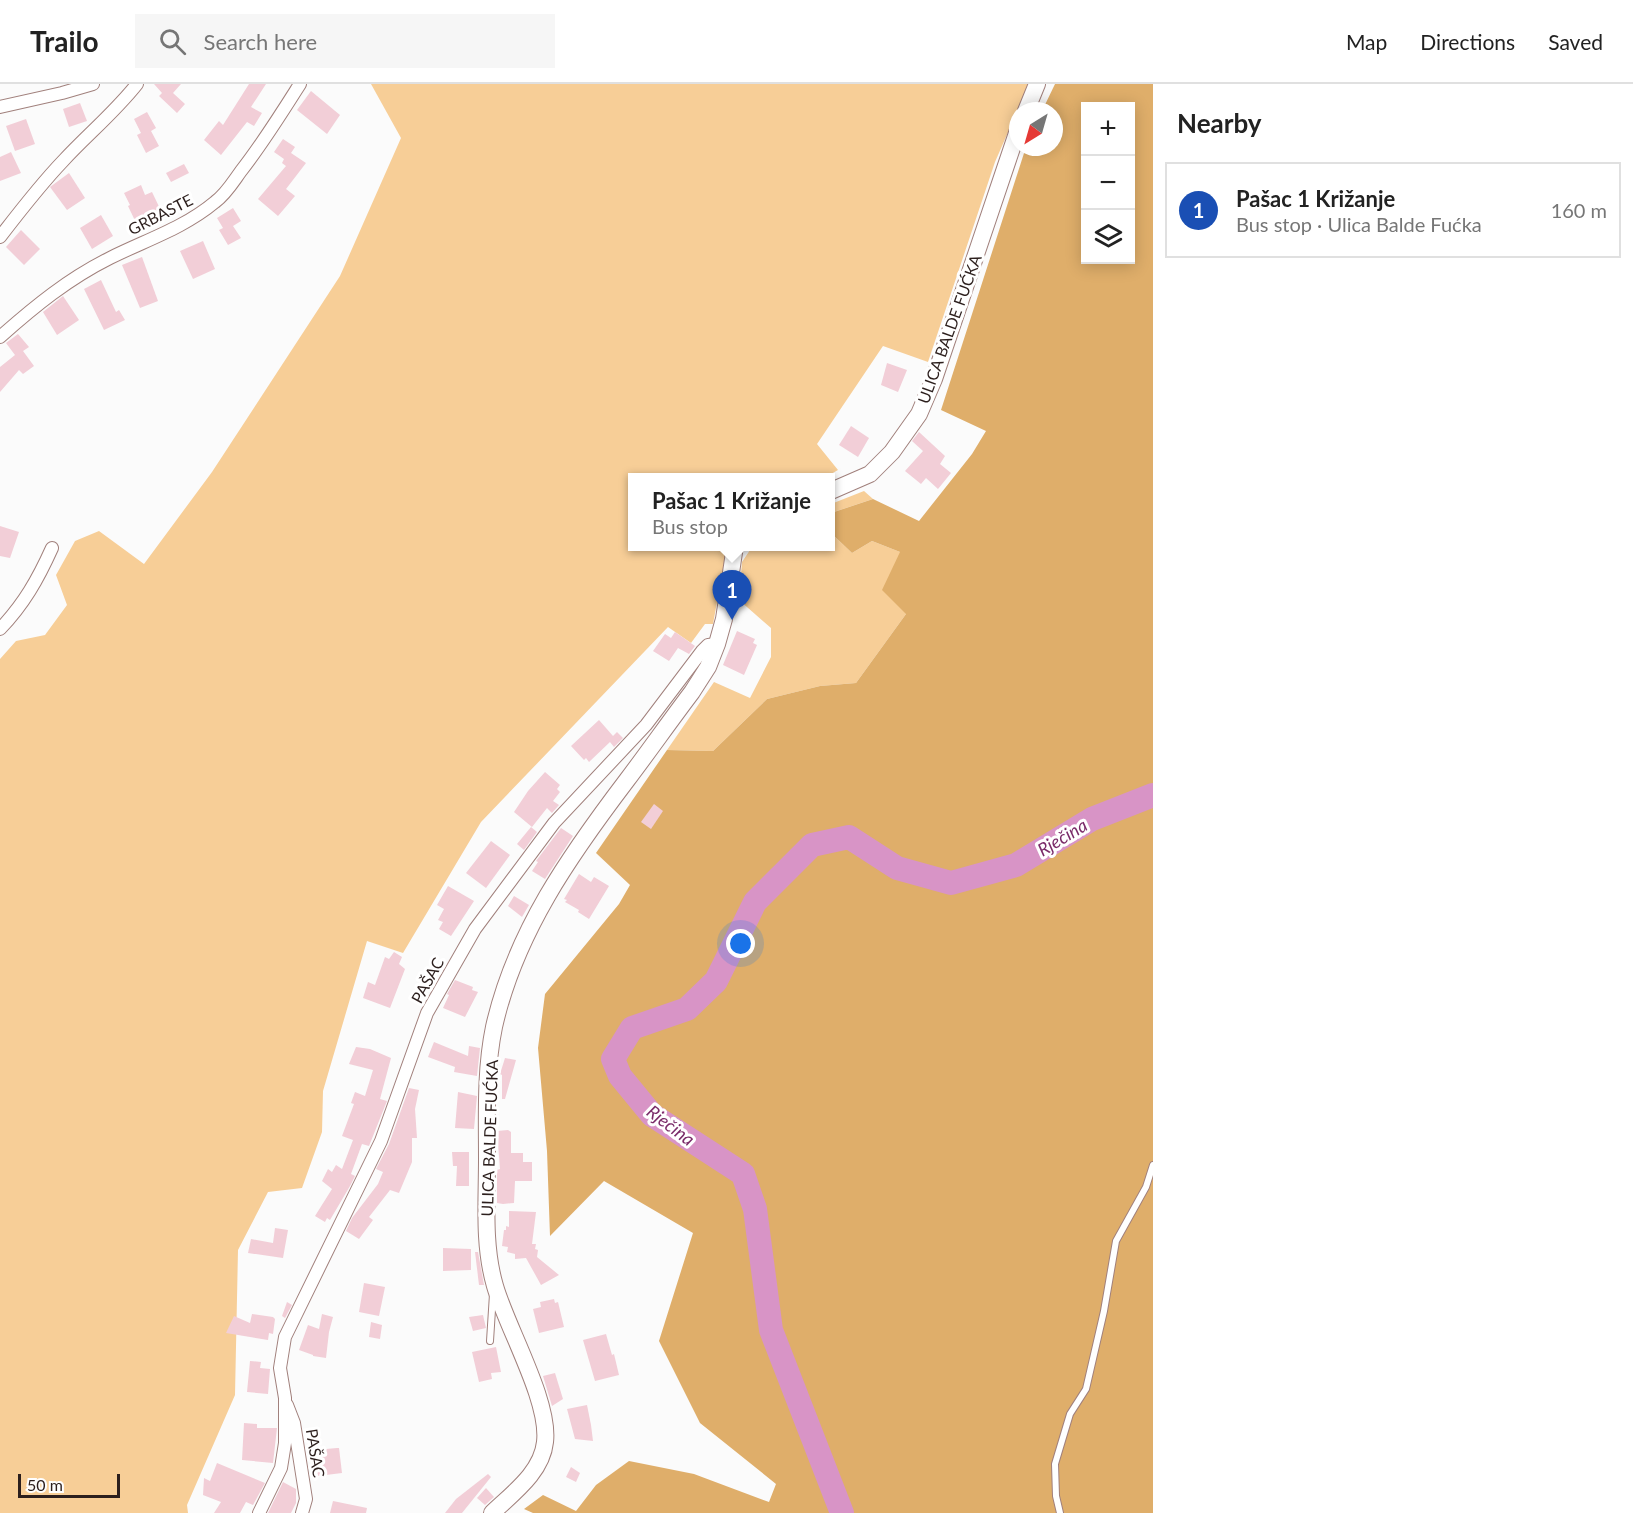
<!DOCTYPE html>
<html lang="en">
<head>
<meta charset="utf-8">
<style>
	:root { --surface:#fff; --page:#f6f6f6; --text:#222; --muted:#767676; --line:#e0e0e0; --accent:#0f766e }
	body { margin:0; font-family:Lato,sans-serif; background:var(--page); color:var(--text) }
	.controls { position:absolute; right:18px; top:18px; display:grid; overflow:hidden; border-radius:0px; box-shadow:0 3px 15px #0003 }
	.controls button { width:54px; height:54px; display:grid; place-items:center; padding:0; border:0; border-bottom:2px solid var(--line); background:var(--surface); color:var(--text); font:30px sans-serif }
	.compass { position:absolute; left:1009px; top:18px; width:54px; height:54px; border-radius:50%; background:var(--surface); box-shadow:0 3px 15px #0003; rotate:217deg }
	.scale { position:absolute; left:18px; bottom:15px; width:102px; box-sizing:border-box; padding-left:6px; border:3px solid #2c1f1d; border-top:0; font-size:16px; line-height:21px; white-space:nowrap; color:#2c1f1d; -webkit-text-stroke:4px #fff; paint-order:stroke }
	.you { position:absolute; left:741px; top:860px; width:21px; height:21px; margin:-15px; border:4px solid #fff; border-radius:50%; background:#1a73e8; box-shadow:0 0 0 9px #1a73e833 }
	.badge { display:grid; place-items:center; width:39px; height:39px; border-radius:50%; background:var(--accent); color:#fff; font-size:20px; font-weight:700 }
	.pin { position:absolute; translate:-50% -50px; filter:drop-shadow(0 2px 3px #0008) }
	.pin::after { content:''; position:absolute; top:32px; width:21px; height:18px; background:inherit; clip-path:polygon(0 0,100% 0,50% 100%) }
	.popup { position:absolute; left:628px; top:389px; width:207px; height:78px; box-sizing:border-box; display:grid; place-content:center; border-radius:0px; background:var(--surface); filter:drop-shadow(0 2px 4px #0005); font-size:20px; white-space:nowrap; color:var(--muted) }
	.popup b { font-size:22px; color:var(--text) }
	.popup::after { content:''; position:absolute; left:50%; top:100%; margin-left:-12px; border:12px solid transparent; border-top-color:var(--surface) }
	.list { margin:0; padding:0; list-style:none }
	h2 { display:flex; justify-content:space-between; align-items:center; height:78px; margin:0; padding:0 24px; font-size:26px }
	h2 small { font-size:20px; font-weight:400; color:var(--muted) }
	.list li { display:grid; grid-template-columns:39px 1fr auto; gap:18px; align-items:center; box-sizing:border-box; height:96px; margin:0 12px 12px; padding:0 12px; border:2px solid var(--line); border-radius:0px }
	.list b { display:block; font-size:22px; white-space:nowrap }
	.list p { margin:0; font-size:20px; white-space:nowrap; color:var(--muted) }
	.list em { font-size:20px; font-style:normal; color:var(--muted) }
	.icon { flex:none; width:33px; height:33px; fill:none; stroke:currentColor; stroke-width:2; stroke-linecap:round; stroke-linejoin:round }
	.map { position:relative; flex:none; width:1153px; height:1429px; overflow:hidden }
	header { display:flex; align-items:center; gap:36px; box-sizing:border-box; height:84px; padding:0 30px; background:var(--surface); border-bottom:2px solid var(--line) }
	header strong { font-size:28px }
	nav { display:flex; gap:33px; margin-inline-start:auto; font-size:21px }
	.search { width:420px; height:54px; background:var(--page); display:flex; align-items:center; gap:15px; box-sizing:border-box; padding:0 21px; border-radius:0px; color:var(--muted); font-size:22px }
	main { display:flex }
	aside { flex:1; background:var(--surface) }
	.map>svg:first-child { display:block }
	.green { fill:#f7ce97 }
	.forest { fill:#dfae6a; fill-rule:evenodd }
	.lines { fill:none; stroke-linecap:round; stroke-linejoin:round }
	.river { stroke:#d894c6; stroke-width:24 }
	.building { fill:#f2ced7 }
	.service-casing { stroke:#a1807c; stroke-width:8 }
	.minor-casing { stroke:#a1807c; stroke-width:14 }
	.secondary-casing { stroke:#a1807c; stroke-width:18 }
	.service { stroke:#fff; stroke-width:6 }
	.minor { stroke:#fff; stroke-width:12 }
	.secondary { stroke:#fff; stroke-width:16 }
	.labels { text-anchor:middle; dominant-baseline:central; stroke-width:6; stroke-linejoin:round; paint-order:stroke }
	.street-label { font-size:16px; fill:#2c1f1d; stroke:#fff }
	.water-label { font-size:18px; font-style:italic; fill:#7a2b69; stroke:#fff }
</style>
</head>
<body>
<header>
<strong>Trailo</strong>
<div class="search"><svg class="icon" aria-label="search" viewBox="0 0 24 24"><circle cx="10" cy="10" r="6"/><path d="M15 15l6 6"/></svg>Search here</div>
<nav><a>Map</a><a>Directions</a><a>Saved</a></nav>
</header>
<main>
<div class="map">
<svg width="1153" height="1429" viewBox="0 0 1153 1429">
	<rect width="100%" height="100%" fill="#fbfbfb"/>
	<g class="green">
		<polygon points="371,0 1029,0 995,78 928,278 883,262 817,360 838,386 824,394 633,394 633,462 727,463 713,540 705,540 691,559 668,543 481,738 403,869 367,857 323,1007 322,1048 302,1104 268,1108 238,1166 235,1311 187,1421 188,1429 0,1429 0,575 16,557 45,551 67,521 56,491 75,457 99,447 144,480 212,388 340,192 401,54"/>
		<polygon points="864,407 873,415 831,429 831,420"/>
		<polygon points="831,449 852,469 872,457 900,468 906,530 856,599 820,602 767,615 713,667 667,666 714,598 750,614 771,573 771,544 739,516 742,478 752,463 831,462"/>
	</g>
	<path class="forest" d="M1055,0H1153V1429H533L524,1425L543,1411L576,1427L596,1401L629,1377L694,1390L769,1418L776,1400L700,1339L659,1257L693,1149L604,1097L550,1152L547,1067L538,964L545,910L619,820L630,801L596,769L667,666L713,667L767,615L820,602L856,599L906,530L882,506L900,468L872,457L852,469L831,449V429L873,415L919,437L972,370L986,347L941,326L1026,63H1054V27H1042ZM1086,22H1130V176H1086Z"/>
	<g class="lines">
		<polyline class="river" points="842,1429 771,1246 755,1125 743,1090 652,1031 620,992 613,975 632,944 687,925 716,897 755,818 812,761 849,753 897,784 951,799 1016,781 1092,735 1153,711"/>
	</g>
	<g class="building">
		<polygon points="154,0 181,0 173,9 185,20 177,29 159,12 162,9"/>
		<polygon points="249,0 266,0 251,23 262,29 254,42 247,38 221,71 204,56 219,37 223,41"/>
		<polygon points="311,7 340,31 327,50 297,26"/>
		<polygon points="80,19 87,37 69,43 63,25"/>
		<polygon points="147,28 156,44 151,47 159,62 146,69 137,51 141,49 134,35"/>
		<polygon points="26,35 35,60 15,67 6,42"/>
		<polygon points="283,55 295,63 291,69 306,79 286,105 295,112 278,132 258,115 286,82 282,79 284,75 274,68"/>
		<polygon points="11,68 21,89 0,97 0,73"/>
		<polygon points="184,80 189,89 171,98 166,89"/>
		<polygon points="69,89 85,114 67,126 50,103"/>
		<polygon points="141,101 145,111 152,108 164,133 139,145 128,122 130,121 124,109"/>
		<polygon points="233,124 241,137 233,142 241,154 228,161 219,146 223,144 217,134"/>
		<polygon points="101,131 113,152 92,165 80,144"/>
		<polygon points="21,146 40,165 24,181 6,163"/>
		<polygon points="203,157 215,185 193,195 180,167"/>
		<polygon points="142,173 158,217 140,224 122,181"/>
		<polygon points="101,196 116,228 119,226 125,236 104,246 84,205"/>
		<polygon points="63,212 79,236 57,251 43,228"/>
		<polygon points="18,250 29,263 23,267 34,282 23,290 19,286 0,308 0,283 15,271 6,259"/>
		<polygon points="887,279 907,286 898,308 881,301"/>
		<polygon points="851,342 869,354 858,373 839,361"/>
		<polygon points="919,348 945,372 940,380 951,389 938,405 926,394 921,400 905,387 923,367 912,357"/>
		<polygon points="0,442 19,448 10,474 0,472"/>
		<polygon points="737,547 755,555 753,559 757,561 744,591 723,581"/>
		<polygon points="675,548 695,562 689,570 678,564 669,577 653,567 665,550 671,554"/>
		<polygon points="599,636 613,652 617,648 623,654 614,663 610,658 589,678 586,674 584,676 571,662"/>
		<polygon points="545,688 560,701 557,705 560,708 553,717 559,721 552,729 547,724 532,743 514,728 528,707"/>
		<polygon points="654,720 663,727 651,745 641,738"/>
		<polygon points="531,743 537,748 524,766 517,760"/>
		<polygon points="561,744 573,752 545,795 532,787 538,778 536,777"/>
		<polygon points="491,757 510,771 486,804 466,789"/>
		<polygon points="579,790 591,798 594,793 609,802 589,835 578,828 579,826 565,818 567,816 564,815"/>
		<polygon points="448,802 474,817 451,852 439,845 443,838 438,836 444,825 437,821"/>
		<polygon points="514,812 529,821 522,833 508,822"/>
		<polygon points="394,868 402,873 399,880 405,885 390,924 363,914 368,898 375,901 385,873 389,875"/>
		<polygon points="427,891 437,895 432,904 422,901"/>
		<polygon points="455,896 473,903 472,906 478,908 465,933 443,924 449,911 447,910"/>
		<polygon points="434,958 468,972 469,962 480,964 477,992 454,988 455,983 428,973"/>
		<polygon points="356,963 370,965 391,974 380,1015 387,1017 369,1062 362,1060 351,1090 355,1092 350,1102 330,1136 327,1134 325,1138 315,1132 332,1105 322,1097 328,1085 332,1088 336,1081 342,1085 353,1056 342,1052 354,1020 351,1019 355,1008 365,1012 373,986 349,980"/>
		<polygon points="505,974 516,976 505,1015 502,1015 502,991 500,990"/>
		<polygon points="409,1004 419,1006 415,1025 417,1054 412,1054 412,1078 399,1109 390,1106 369,1133 373,1136 359,1155 346,1147 352,1134 378,1100 383,1088 376,1085 389,1060"/>
		<polygon points="458,1008 477,1012 474,1045 455,1044"/>
		<polygon points="508,1046 511,1048 511,1069 523,1069 523,1078 532,1078 532,1097 515,1097 514,1119 503,1120 497,1119 497,1086 500,1085 497,1047"/>
		<polygon points="452,1068 469,1068 469,1102 456,1102 457,1082 453,1082"/>
		<polygon points="509,1127 536,1128 532,1160 536,1160 535,1165 538,1166 537,1173 559,1191 541,1201 526,1174 515,1175 515,1170 507,1168 508,1163 502,1162 504,1146 506,1146 506,1142 509,1143"/>
		<polygon points="275,1144 288,1146 283,1174 248,1169 251,1155 273,1159"/>
		<polygon points="443,1164 471,1165 471,1186 443,1187"/>
		<polygon points="475,1168 478,1168 484,1201 479,1201"/>
		<polygon points="364,1199 385,1203 379,1232 359,1228"/>
		<polygon points="554,1215 555,1219 558,1218 564,1243 539,1249 533,1225 541,1223 540,1218"/>
		<polygon points="287,1218 292,1221 285,1234 282,1232"/>
		<polygon points="252,1230 273,1233 275,1235 273,1250 269,1249 268,1256 226,1249 234,1232 250,1239"/>
		<polygon points="322,1230 333,1233 329,1248 326,1274 313,1272 313,1271 299,1266 308,1241 319,1245"/>
		<polygon points="483,1231 486,1244 473,1247 469,1233"/>
		<polygon points="371,1238 382,1241 380,1255 369,1253"/>
		<polygon points="606,1250 612,1271 614,1270 619,1291 595,1297 583,1256"/>
		<polygon points="496,1263 501,1288 491,1289 492,1295 479,1298 472,1268"/>
		<polygon points="250,1277 261,1278 260,1284 270,1285 268,1310 247,1308"/>
		<polygon points="555,1289 563,1315 552,1322 543,1292"/>
		<polygon points="587,1321 591,1341 593,1357 575,1355 567,1325"/>
		<polygon points="244,1339 257,1340 257,1344 277,1344 273,1379 242,1376"/>
		<polygon points="337,1364 339,1364 342,1389 318,1392 315,1366"/>
		<polygon points="217,1379 265,1399 253,1421 246,1418 240,1429 214,1429 221,1418 203,1411 204,1394 210,1397"/>
		<polygon points="571,1383 580,1389 576,1398 566,1393"/>
		<polygon points="488,1390 491,1393 462,1429 445,1429 456,1415"/>
		<polygon points="283,1398 296,1405 296,1419 291,1429 268,1429"/>
		<polygon points="486,1404 494,1413 485,1421 477,1414"/>
		<polygon points="333,1417 367,1424 366,1429 330,1429"/>
	</g>
	<g class="lines">
		<g class="service-casing">
			<g id="service">
				<polyline points="490,1257 493,1210"/>
				<polyline points="1060,1429 1056,1412 1055,1380 1070,1330 1086,1305 1104,1227 1116,1157 1146,1103 1153,1081"/>
			</g>
		</g>
		<g class="minor-casing">
			<g id="minor">
				<polyline points="0,23 62,9 93,0"/>
				<path d="M0,153C20,127 40,101 63,77C87,51 115,28 137,0"/>
				<path d="M0,253C35,222 68,195 110,174C146,156 184,144 215,118C226,110 233,98 241,87C263,59 281,30 300,0"/>
				<path d="M0,545C24,520 38,495 52,464"/>
				<polyline points="287,1321 294,1339 306,1415 302,1429"/>
				<polyline points="259,1429 281,1384 285,1359 285,1314 280,1284 285,1253 381,1057 427,929 475,845 554,739 646,641 702,567 708,561 717,560"/>
			</g>
		</g>
		<g class="secondary-casing">
			<g id="secondary">
				<polyline points="1026,27 1037,0"/>
				<polyline points="831,407 870,390 892,368 919,330 934,295 1018,46"/>
				<path d="M492,1429C513,1409 542,1388 545,1358C550,1317 507,1244 495,1202C483,1161 487,1118 487,1075C487,1032 485,986 494,943C515,849 570,771 627,696C649,667 670,637 692,608L708,583L717,560L724,535L735,462"/>
			</g>
		</g>
		<use href="#service" class="service"/>
		<use href="#minor" class="minor"/>
		<use href="#secondary" class="secondary"/>
	</g>
	<g class="labels">
		<g class="street-label">
			<text transform="translate(160 130) rotate(-27)">GRBASTE</text>
			<text transform="translate(949 245) rotate(-70)">ULICA BALDE FUĆKA</text>
			<text transform="translate(427 896) rotate(-61)">PAŠAC</text>
			<text transform="translate(489 1054) rotate(-88)">ULICA BALDE FUĆKA</text>
			<text transform="translate(316 1369) rotate(81)">PAŠAC</text>
		</g>
		<g class="water-label">
			<text transform="translate(1062 753) rotate(-31)">Rječina</text>
			<text transform="translate(671 1041) rotate(37)">Rječina</text>
		</g>
	</g>
</svg>
<div class="controls">
<button>+</button>
<button>−</button>
<button><svg class="icon" aria-label="layers" viewBox="0 0 24 24"><path d="M12 4l9 5-9 5-9-5zM3 14l9 5 9-5"/></svg></button>
</div>
<svg class="compass" viewBox="-18 -18 36 36"><path d="M0-13l5 13h-10z" fill="#e53935"/><path d="M0 13l5-13h-10z" fill="#767676"/></svg>
<div class="scale">50 m</div>
<div class="you"></div>
<div class="pin badge" style="left:732px;top:536px;background:#1a4fb4">1</div>
<div class="popup"><b>Pašac 1 Križanje</b>Bus stop</div>
</div>
<aside>
<h2>Nearby<small></small></h2>
<ul class="list">
<li><span class="badge" style="background:#1a4fb4">1</span><div><b>Pašac 1 Križanje</b><p>Bus stop · Ulica Balde Fućka</p></div><em>160 m</em></li>
</ul>
</aside>
</main>
</body>
</html>
